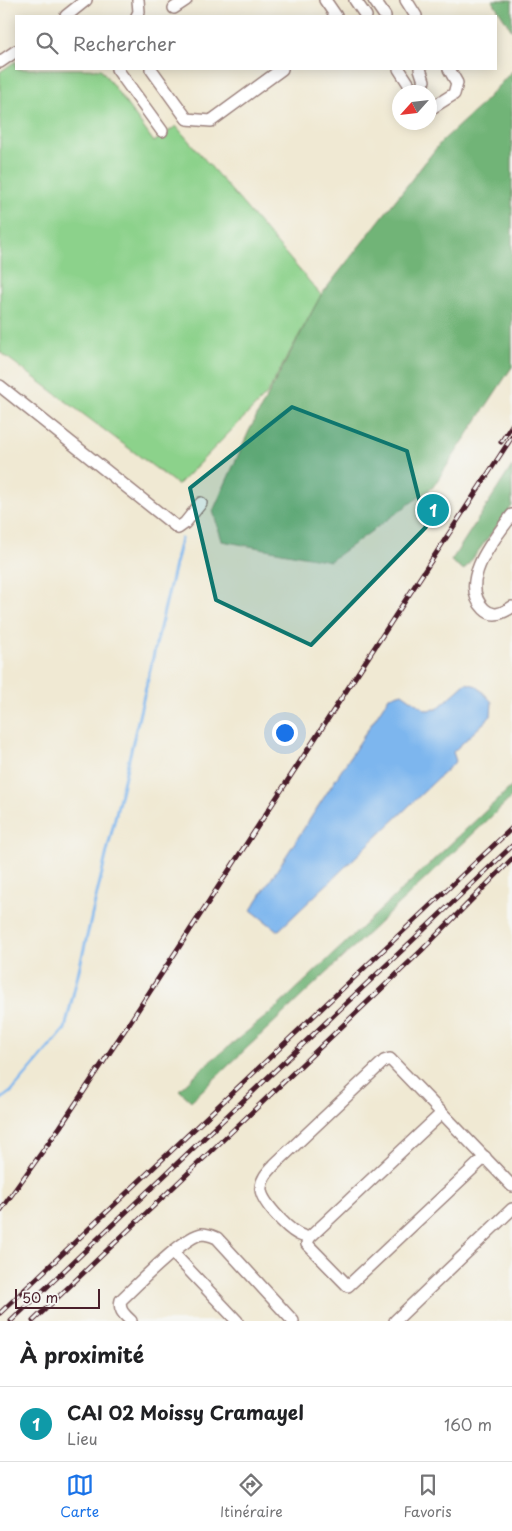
<!DOCTYPE html>
<html lang="fr">
<head>
<meta charset="utf-8">
<style>
	:root { --surface:#fff; --page:#f6f6f6; --text:#202124; --muted:#757577; --line:#e0e0e0; --accent:#1a73e8 }
	body { margin:0; font-family:"Playpen Sans",sans-serif; background:var(--page); color:var(--text) }
	.compass { position:absolute; left:392px; top:85px; width:45px; height:45px; border-radius:50%; background:var(--surface); box-shadow:0 2px 12px #0003; rotate:243deg }
	.scale { position:absolute; left:15px; bottom:12px; width:85px; box-sizing:border-box; padding-left:5px; border:2px solid #4a1f2b; border-top:0; font-size:14px; line-height:18px; white-space:nowrap; color:#4a1f2b; -webkit-text-stroke:4px #f6f6f2; paint-order:stroke }
	.you { position:absolute; left:284px; top:732px; width:18px; height:18px; margin:-12px; border:4px solid #fff; border-radius:50%; background:#1a73e8; box-shadow:0 0 0 8px #1a73e833 }
	.badge { display:grid; place-items:center; width:32px; height:32px; border-radius:50%; background:var(--accent); color:#fff; font-size:16px; font-weight:700 }
	.pin { position:absolute; translate:-50% -50%; border:2px solid #fff; box-shadow:0 1px 5px #0006 }
	.list { margin:0; padding:0; list-style:none }
	h2 { display:flex; justify-content:space-between; align-items:center; height:65px; margin:0; padding:0 20px; font-size:21px }
	h2 small { font-size:16px; font-weight:400; color:var(--muted) }
	.list li { display:grid; grid-template-columns:32px 1fr auto; gap:15px; align-items:center; box-sizing:border-box; height:75px; padding:0 20px; border-top:1px solid var(--line) }
	.list b { display:block; font-size:19px; white-space:nowrap }
	.list p { margin:0; font-size:16px; white-space:nowrap; color:var(--muted) }
	.list em { font-size:16px; font-style:normal; color:var(--muted) }
	.icon { flex:none; width:28px; height:28px; fill:none; stroke:currentColor; stroke-width:2; stroke-linecap:round; stroke-linejoin:round }
	.map { position:relative; flex:none; width:512px; height:1321px; overflow:hidden }
	.search { position:absolute; background:var(--surface); box-shadow:0 2px 12px #0003; left:15px; right:15px; top:15px; height:55px; display:flex; align-items:center; gap:12px; box-sizing:border-box; padding:0 18px; border-radius:0px; color:var(--muted); font-size:19px }
	.sheet { height:140px; background:var(--surface) }
	nav { display:flex; justify-content:space-around; align-items:center; box-sizing:border-box; height:70px; border-top:1px solid var(--line); background:var(--surface); font-size:14px; color:var(--muted) }
	nav a { display:grid; justify-items:center; gap:2px }
	nav .on { color:var(--accent) }
	.map>svg:first-child { display:block }
	.green { fill:#8cd28b; stroke:#6b785b }
	.forest { fill:#71b477; stroke:#5e6a51 }
	.water { fill:#7db6ee; stroke:#646a8c }
	.lines { fill:none; stroke-linecap:round; stroke-linejoin:round }
	.stream { stroke:#7db6ee; stroke-width:3 }
	.minor-casing { stroke:#9d847f; stroke-width:14 }
	.minor { stroke:#fff; stroke-width:11 }
	.rail-casing { stroke:#4a1f2b; stroke-width:5 }
	.rail { stroke:#f6f6f2; stroke-width:3; stroke-dasharray:9; stroke-linecap:butt }
	.marked { fill:#0f766e; fill-opacity:0.2; stroke:#0f766e; stroke-width:4; stroke-linejoin:round }
</style>
</head>
<body>
<div class="map">
<svg width="512" height="1321" viewBox="0 0 512 1321">
	<rect width="100%" height="100%" fill="#f6f6f2"/>
	<filter id="ink" filterUnits="userSpaceOnUse"><feTurbulence type="fractalNoise" baseFrequency=".02" numOctaves="2"/><feDisplacementMap in="SourceGraphic" scale="10" xChannelSelector="R" yChannelSelector="G"/><feConvolveMatrix kernelMatrix="1 2 1 2 8 2 1 2 1" color-interpolation-filters="sRGB"/></filter>
	<filter id="wash" filterUnits="userSpaceOnUse"><feTurbulence type="fractalNoise" baseFrequency=".0096" numOctaves="4" result="noise"/><feDisplacementMap in="SourceGraphic" scale="20" xChannelSelector="R" yChannelSelector="G"/><feGaussianBlur stdDeviation="1.12" result="paint"/><feColorMatrix in="noise" values="0 0 0 0 0 0 0 0 0 0 0 0 0 0 0 0 0 1.4 0 .05"/><feComposite in="paint" operator="in"/></filter>
	<g filter="url(#wash)">
		<rect width="100%" height="100%" fill="#f0e9d3"/>
		<polygon class="green" points="16,61 16,69 101,69 154,142 176,126 321,295 267,394 178,485 0,352 0,72"/>
		<g class="forest">
			<polygon points="492,0 512,0 512,31"/>
			<polygon points="512,71 512,367 433,487 330,561 222,541 213,511 249,431 321,295 441,142 479,107"/>
			<polygon points="512,466 512,506 464,570 451,561"/>
			<polygon points="512,786 512,797 191,1101 179,1090 208,1063 274,1010"/>
		</g>
		<polygon class="water" points="466,683 477,686 492,702 491,716 453,752 456,761 278,931 251,910 389,697 402,693 426,710 437,709"/>
		<g class="lines">
			<polyline class="stream" points="0,1100 11,1092 65,1029 181,539"/>
		</g>
	</g>
	<g filter="url(#ink)">
		<g class="lines">
			<g class="minor-casing">
				<g id="minor">
					<polyline points="325,0 336,16"/>
					<polyline points="355,0 366,16"/>
					<polyline points="374,0 385,16"/>
					<polyline points="406,0 416,16"/>
					<polyline points="174,8 186,0"/>
					<polyline points="66,16 86,0"/>
					<polyline points="137,16 139,12 138,0"/>
					<polyline points="0,62 16,51"/>
					<polyline points="117,69 162,131"/>
					<polyline points="151,69 187,119 211,121 282,69"/>
					<polyline points="399,69 414,92"/>
					<polyline points="413,92 422,85 424,81 420,69"/>
					<polyline points="430,109 454,94 457,83 449,69"/>
					<polyline points="0,386 178,528 185,523 201,503"/>
					<path d="M512,515C495,538 457,582 484,609C493,618 503,613 512,607"/>
					<polyline points="442,1113 309,1238 307,1244 348,1286 485,1157"/>
					<path d="M309,1238C306,1237 302,1236 298,1234C287,1228 259,1200 261,1187C262,1177 269,1171 275,1164L384,1061L390,1059L512,1186"/>
					<polyline points="173,1253 237,1321"/>
					<path d="M131,1321C125,1315 118,1310 121,1300C136,1286 184,1236 202,1234C208,1234 212,1236 217,1238L293,1321"/>
					<polyline points="395,1321 512,1209"/>
				</g>
			</g>
			<use href="#minor" class="minor"/>
			<g class="rail-casing">
				<g id="rail">
					<polyline points="501,442 512,425"/>
					<polyline points="0,1211 60,1127 130,1022 512,437"/>
					<polyline points="0,1313 512,828"/>
					<polyline points="11,1321 512,846"/>
					<polyline points="33,1321 421,951 512,859"/>
				</g>
			</g>
			<use href="#rail" class="rail"/>
		</g>
	</g>
	<path class="marked" d="M292,407L407,451L426,527L311,645L216,600L190,488Z"/>
</svg>
<svg class="compass" viewBox="-18 -18 36 36"><path d="M0-13l5 13h-10z" fill="#e53935"/><path d="M0 13l5-13h-10z" fill="#757577"/></svg>
<div class="scale">50 m</div>
<div class="you"></div>
<div class="pin badge" style="left:433px;top:510px;background:#0f9aa8">1</div>
<div class="search"><svg class="icon" aria-label="search" viewBox="0 0 24 24"><circle cx="10" cy="10" r="6"/><path d="M15 15l6 6"/></svg>Rechercher</div>
</div>
<section class="sheet">
<h2>À proximité<small></small></h2>
<ul class="list">
<li><span class="badge" style="background:#0f9aa8">1</span><div><b>CAI 02 Moissy Cramayel</b><p>Lieu</p></div><em>160 m</em></li>
</ul>
</section>
<nav>
<a class="on"><svg class="icon" aria-label="map" viewBox="0 0 24 24"><path d="M3 6l6-2 6 2 6-2v14l-6 2-6-2-6 2zM9 4v14M15 6v14"/></svg>Carte</a>
<a><svg class="icon" aria-label="directions" viewBox="0 0 24 24"><path d="M12 3l9 9-9 9-9-9zM9 14v-3h6M13 9l2 2-2 2"/></svg>Itinéraire</a>
<a><svg class="icon" aria-label="saved" viewBox="0 0 24 24"><path d="M7 4h10v16l-5-4-5 4z"/></svg>Favoris</a>
</nav>
</body>
</html>
